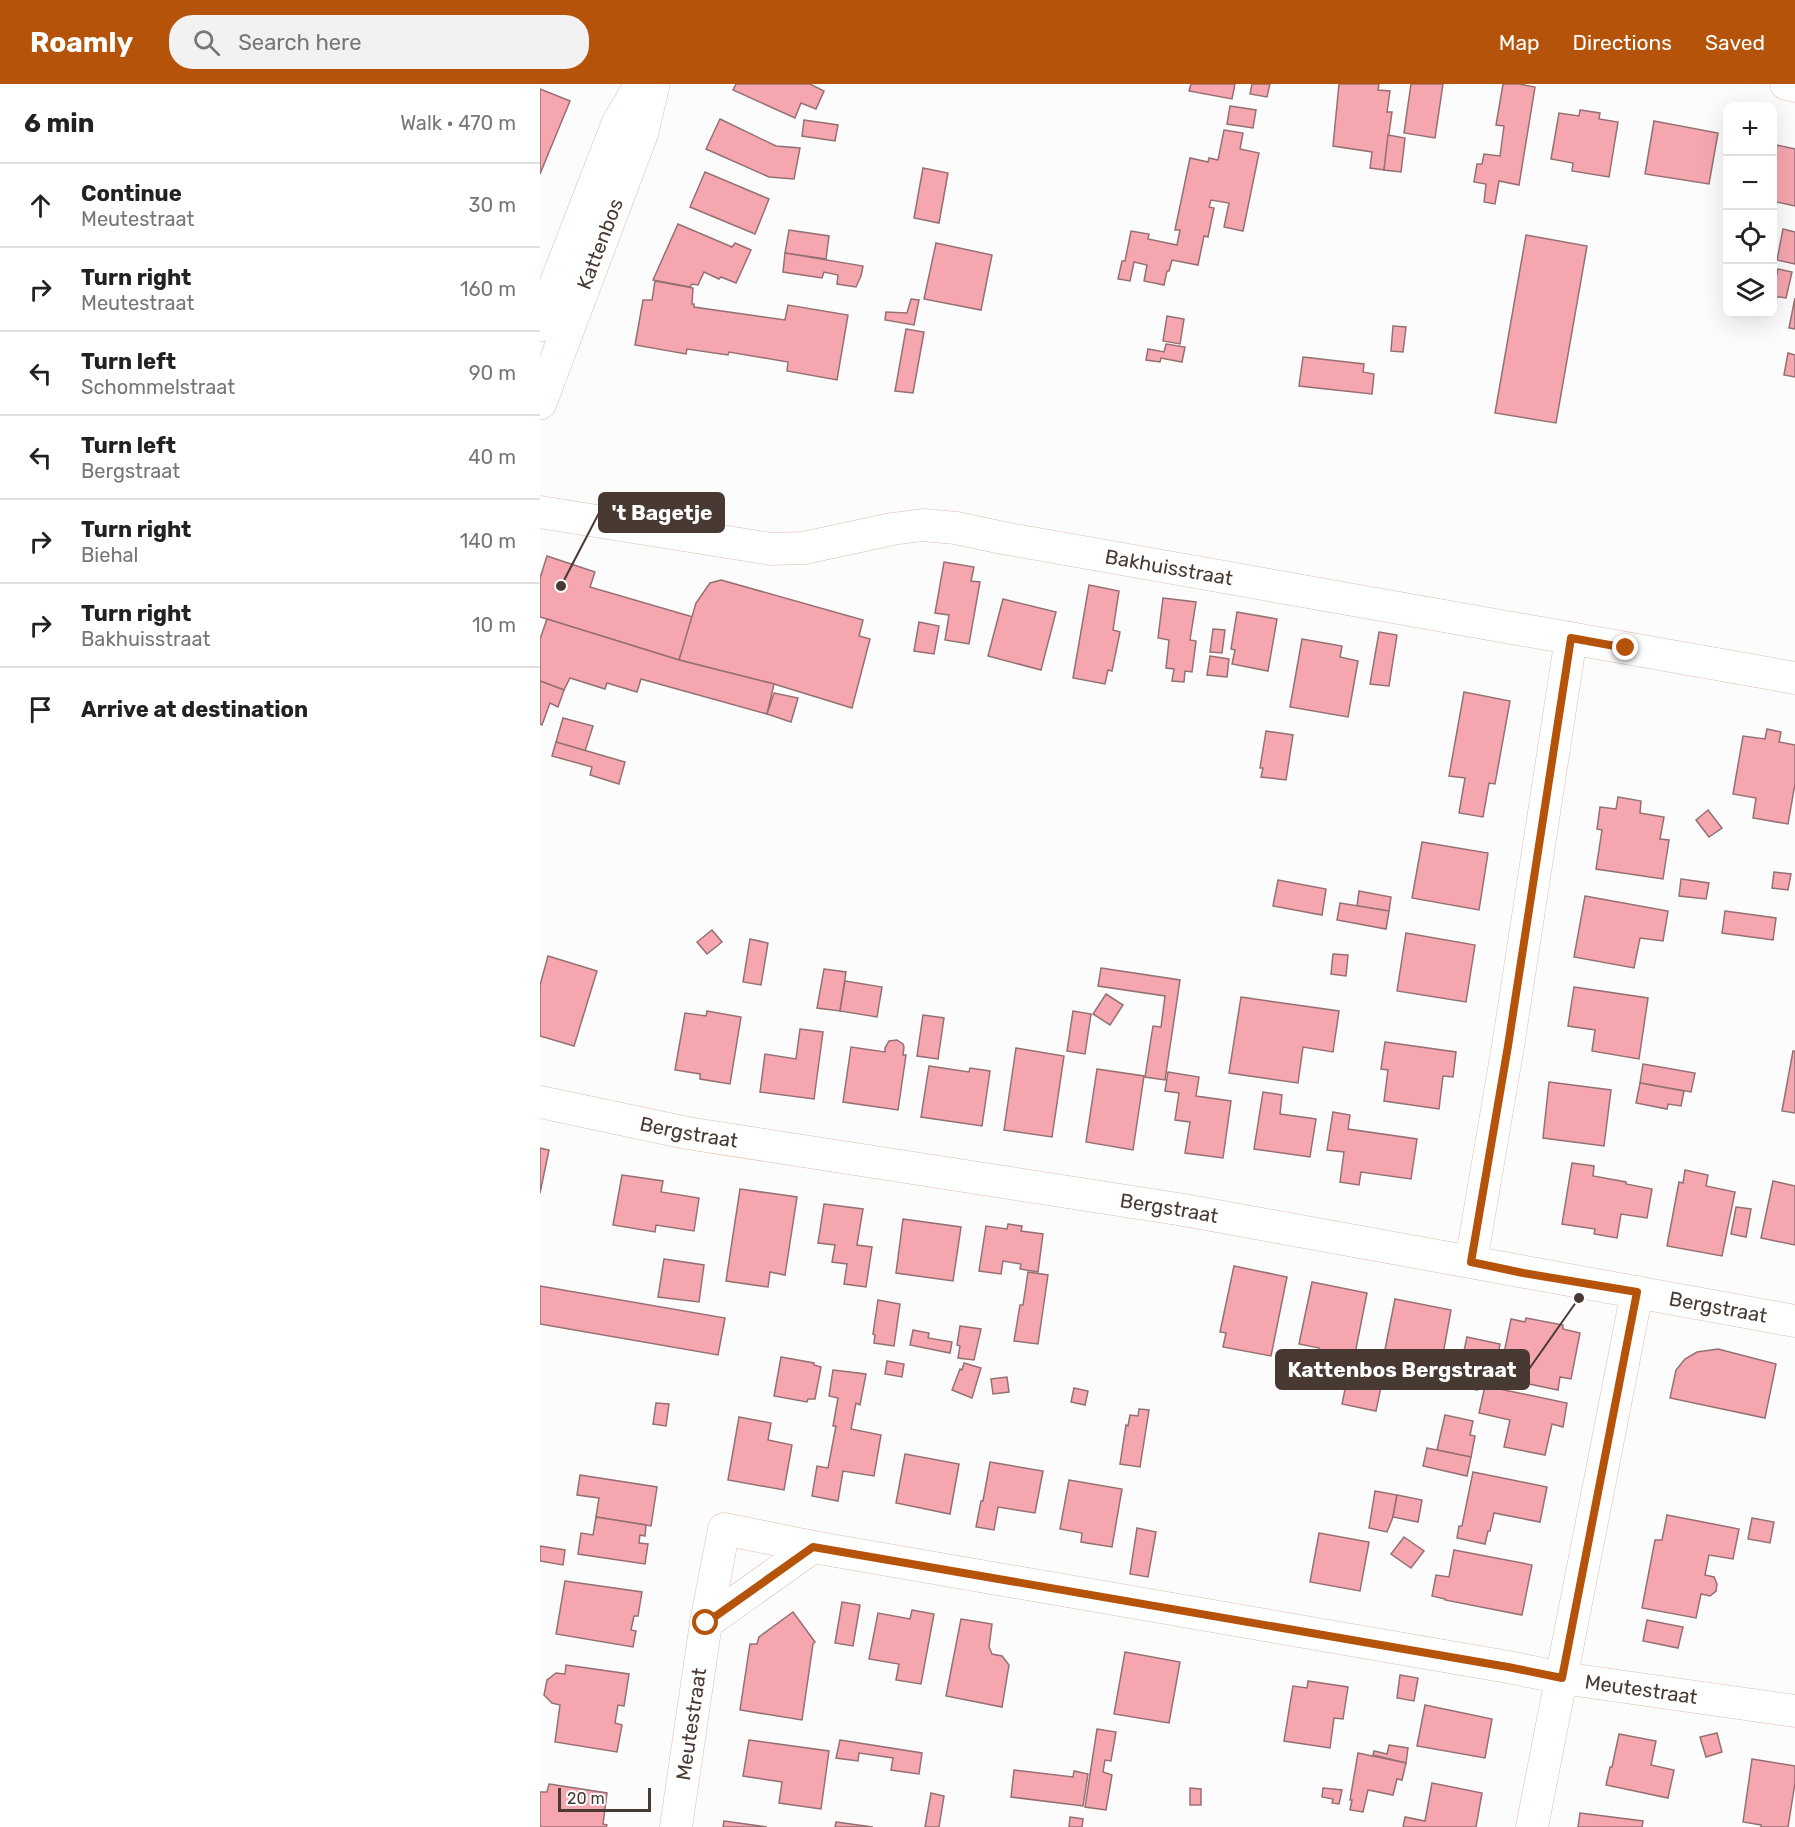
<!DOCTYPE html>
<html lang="en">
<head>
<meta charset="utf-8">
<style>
	:root { --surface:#fff; --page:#f2f2f2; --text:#222; --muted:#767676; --line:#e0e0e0; --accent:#b45309 }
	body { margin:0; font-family:Rubik,sans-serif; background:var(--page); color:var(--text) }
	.controls { position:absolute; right:18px; top:18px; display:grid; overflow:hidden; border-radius:12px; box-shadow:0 6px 24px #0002 }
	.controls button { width:54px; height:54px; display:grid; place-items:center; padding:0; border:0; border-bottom:2px solid var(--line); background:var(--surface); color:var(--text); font:30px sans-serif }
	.scale { position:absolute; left:18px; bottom:15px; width:93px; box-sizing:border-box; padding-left:6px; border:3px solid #483933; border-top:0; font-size:16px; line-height:21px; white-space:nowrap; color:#483933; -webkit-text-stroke:4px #fff; paint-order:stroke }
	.stop { position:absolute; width:18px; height:18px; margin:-14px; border:4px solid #b45309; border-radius:50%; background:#fff }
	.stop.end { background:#b45309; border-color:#fff; box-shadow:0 2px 6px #0008 }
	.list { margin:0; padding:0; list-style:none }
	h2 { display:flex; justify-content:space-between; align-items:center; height:78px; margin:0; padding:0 24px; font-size:26px }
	h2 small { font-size:20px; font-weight:400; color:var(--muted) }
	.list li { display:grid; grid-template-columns:39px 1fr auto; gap:18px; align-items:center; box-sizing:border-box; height:84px; padding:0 24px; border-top:2px solid var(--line) }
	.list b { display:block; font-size:22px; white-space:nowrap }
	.list p { margin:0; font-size:20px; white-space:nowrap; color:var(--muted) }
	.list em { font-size:20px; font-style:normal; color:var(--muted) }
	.icon { flex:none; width:33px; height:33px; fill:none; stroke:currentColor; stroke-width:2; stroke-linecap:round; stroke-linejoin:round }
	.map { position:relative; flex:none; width:1255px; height:1743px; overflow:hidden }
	header { display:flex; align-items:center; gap:36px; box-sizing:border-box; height:84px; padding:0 30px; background:var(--accent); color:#fff }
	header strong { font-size:28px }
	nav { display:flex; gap:33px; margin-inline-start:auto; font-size:21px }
	.search { width:420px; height:54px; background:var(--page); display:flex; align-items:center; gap:15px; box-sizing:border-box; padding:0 21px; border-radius:24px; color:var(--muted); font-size:22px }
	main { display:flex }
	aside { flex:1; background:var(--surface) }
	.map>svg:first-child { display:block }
	.building { fill:#f6a6af; stroke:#957073; stroke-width:1.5 }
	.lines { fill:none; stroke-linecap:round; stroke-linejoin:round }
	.minor-casing { stroke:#e1bcad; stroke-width:33 }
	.major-casing { stroke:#e1bcad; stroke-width:34 }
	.minor { stroke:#fff; stroke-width:32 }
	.major { stroke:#fff; stroke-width:33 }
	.route { stroke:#b45309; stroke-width:8 }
	.labels { text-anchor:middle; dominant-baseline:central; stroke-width:4.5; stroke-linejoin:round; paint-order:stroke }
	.street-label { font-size:20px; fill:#483933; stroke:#fff }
	.leader { fill:none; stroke:#483933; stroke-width:2 }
	.callout-dot { fill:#483933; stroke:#fff; stroke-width:2 }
	.callout { fill:#483933; stroke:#483933; stroke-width:2 }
	.callout-label { font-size:21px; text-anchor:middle; font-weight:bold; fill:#fff }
</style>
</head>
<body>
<header>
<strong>Roamly</strong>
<div class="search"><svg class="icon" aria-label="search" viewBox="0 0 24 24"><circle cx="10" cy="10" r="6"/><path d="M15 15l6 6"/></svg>Search here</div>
<nav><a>Map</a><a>Directions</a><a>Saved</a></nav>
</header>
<main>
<aside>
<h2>6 min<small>Walk · 470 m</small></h2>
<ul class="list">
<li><svg class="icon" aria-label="ahead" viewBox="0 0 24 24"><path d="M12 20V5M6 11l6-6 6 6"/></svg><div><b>Continue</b><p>Meutestraat</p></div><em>30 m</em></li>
<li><svg class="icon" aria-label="right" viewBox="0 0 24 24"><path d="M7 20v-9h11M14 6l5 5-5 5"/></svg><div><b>Turn right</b><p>Meutestraat</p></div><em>160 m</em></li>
<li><svg class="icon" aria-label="left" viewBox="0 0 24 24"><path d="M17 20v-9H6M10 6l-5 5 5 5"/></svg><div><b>Turn left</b><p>Schommelstraat</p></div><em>90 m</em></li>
<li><svg class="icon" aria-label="left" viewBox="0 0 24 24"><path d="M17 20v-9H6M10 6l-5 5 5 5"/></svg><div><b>Turn left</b><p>Bergstraat</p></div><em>40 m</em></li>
<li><svg class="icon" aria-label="right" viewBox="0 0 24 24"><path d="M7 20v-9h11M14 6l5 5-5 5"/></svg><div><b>Turn right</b><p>Biehal</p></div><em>140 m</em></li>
<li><svg class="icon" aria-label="right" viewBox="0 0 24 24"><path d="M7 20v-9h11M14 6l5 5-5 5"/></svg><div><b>Turn right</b><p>Bakhuisstraat</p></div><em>10 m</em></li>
<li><svg class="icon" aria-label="arrive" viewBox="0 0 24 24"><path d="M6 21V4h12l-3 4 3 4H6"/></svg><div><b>Arrive at destination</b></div></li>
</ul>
</aside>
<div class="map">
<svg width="1255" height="1743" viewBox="0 0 1255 1743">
	<rect width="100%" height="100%" fill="#fcfcfc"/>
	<g class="building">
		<polygon points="196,0 270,0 284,7 276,25 261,19 255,34 193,6"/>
		<polygon points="651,0 695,0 692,15 649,7"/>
		<polygon points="712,0 730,0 727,13 710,10"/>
		<polygon points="799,0 839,0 838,6 850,7 847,28 852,28 844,86 830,84 832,68 793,62"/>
		<polygon points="871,0 903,0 895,54 864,49"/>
		<polygon points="963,0 979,0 995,3 979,101 959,97 955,120 944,118 946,100 934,98 937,80 942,80 944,70 960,72 964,42 956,41"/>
		<polygon points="0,5 30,17 0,90"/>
		<polygon points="690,22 716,26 713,44 687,40"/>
		<polygon points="1040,26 1060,29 1059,35 1078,38 1069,93 1032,87 1033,79 1011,75 1019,29 1039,32"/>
		<polygon points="180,35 236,62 260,64 254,95 229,93 166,65"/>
		<polygon points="264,36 298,41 295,57 262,52"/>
		<polygon points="1114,37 1178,49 1169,100 1105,90"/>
		<polygon points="684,46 703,49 700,65 719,69 703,147 684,143 689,119 671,116 669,123 674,124 668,153 664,152 658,181 632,176 629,187 627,187 624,201 604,197 607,181 594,178 590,197 578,195 582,177 585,177 591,147 609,150 608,155 637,161 640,146 635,146 650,74 668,78 669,74 678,76"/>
		<polygon points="848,51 865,54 861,88 844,86"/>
		<polygon points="1232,60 1255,65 1255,122 1232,117"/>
		<polygon points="383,84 408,89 399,139 374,134"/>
		<polygon points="165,88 229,115 215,150 150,123"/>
		<polygon points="138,140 192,163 195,159 211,166 196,199 181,193 179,195 164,188 158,201 152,200 150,203 113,196"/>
		<polygon points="1243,145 1255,148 1255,180 1237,176"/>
		<polygon points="249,146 289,152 286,175 245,169"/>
		<polygon points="986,151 1047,162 1016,339 955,329"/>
		<polygon points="396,159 452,171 441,226 384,215"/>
		<polygon points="245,169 323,182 321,192 316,203 297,200 298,191 284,188 282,194 243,188"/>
		<polygon points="1238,185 1252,188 1246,214 1232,212"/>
		<polygon points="115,197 153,204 152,220 154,220 154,223 245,236 248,221 308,231 297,296 247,287 248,278 189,268 188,271 147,265 146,270 95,261 103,216 112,216"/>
		<polygon points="1255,214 1255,245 1249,244"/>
		<polygon points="371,215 379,216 374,241 345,236 346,228 367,229"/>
		<polygon points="627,232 644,235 640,260 623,257"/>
		<polygon points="853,242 866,243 863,268 851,267"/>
		<polygon points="366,245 384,248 373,309 355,307"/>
		<polygon points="626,260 645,263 642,278 621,274 620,278 606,276 608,265 624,268"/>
		<polygon points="1248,269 1255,271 1255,293 1244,291"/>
		<polygon points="763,273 824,280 823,288 834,290 832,310 759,302"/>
		<polygon points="7,472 55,488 50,503 153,533 139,576 0,533 0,494"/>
		<polygon points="404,478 434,483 431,497 440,498 429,560 405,556 409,531 395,529"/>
		<polygon points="181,496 323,536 319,552 330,555 312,624 234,600 139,576 156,519 170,499"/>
		<polygon points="549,501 579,507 573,546 580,548 572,587 568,586 565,600 533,594"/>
		<polygon points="623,514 656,518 650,556 656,557 652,588 645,587 644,598 632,597 634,585 626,584 629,556 618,554"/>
		<polygon points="463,515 516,528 501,586 448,572"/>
		<polygon points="697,528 737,535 728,587 692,580 695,566 691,565"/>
		<polygon points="7,535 139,576 234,600 227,630 101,595 97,608 67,599 65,605 30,594 24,606 0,597 0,555"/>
		<polygon points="379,538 399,542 394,570 374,567"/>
		<polygon points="673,545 685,546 682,569 670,568"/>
		<polygon points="839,548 857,551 849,602 830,600"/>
		<polygon points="762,555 802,562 800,573 818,577 808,633 750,623"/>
		<polygon points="670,572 689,575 687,593 667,591"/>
		<polygon points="0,597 24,606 18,623 10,619 2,641 0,640"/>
		<polygon points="924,608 970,617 955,700 949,699 943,733 919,729 925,694 909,692"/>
		<polygon points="234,609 258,614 251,638 227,630"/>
		<polygon points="23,634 53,642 45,667 16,658"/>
		<polygon points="1227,645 1241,648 1239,658 1255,661 1255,700 1248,740 1213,734 1216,714 1193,710 1203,652 1225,655"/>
		<polygon points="726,647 753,651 746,696 721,693 723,684 720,684"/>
		<polygon points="16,658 85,678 79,700 50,691 52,683 12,672"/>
		<polygon points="1078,713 1101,717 1100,729 1124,733 1120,755 1129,756 1123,795 1056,785 1062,746 1057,745 1060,723 1076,725"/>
		<polygon points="1168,726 1182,744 1169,753 1156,736"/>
		<polygon points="882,758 948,769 939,826 872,814"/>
		<polygon points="1234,788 1251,790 1248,806 1232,804"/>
		<polygon points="1141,795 1169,799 1166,815 1139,812"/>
		<polygon points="738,796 786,805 782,831 733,822"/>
		<polygon points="819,807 851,813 849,827 817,822"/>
		<polygon points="1045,812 1128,827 1123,857 1100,854 1094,884 1034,873"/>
		<polygon points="800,819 849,827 846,845 797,836"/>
		<polygon points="1185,827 1236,834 1233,856 1182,849"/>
		<polygon points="172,846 182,858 167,870 157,858"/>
		<polygon points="866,849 935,861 926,918 857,907"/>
		<polygon points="210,855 228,859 221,901 203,898"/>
		<polygon points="793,870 808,871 806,892 791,890"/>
		<polygon points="8,872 57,887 34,962 0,952 0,901"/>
		<polygon points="561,884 640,896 625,996 605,993 613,942 621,943 625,912 558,902"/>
		<polygon points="284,885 306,888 300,927 277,924"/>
		<polygon points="305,897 342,903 337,933 300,927"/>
		<polygon points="1034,903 1108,914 1099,975 1052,967 1055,946 1028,942"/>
		<polygon points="566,910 583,921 570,941 553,930"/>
		<polygon points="701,913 799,927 793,968 763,963 758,999 689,989"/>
		<polygon points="167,927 201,933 190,1000 160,995 160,990 135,986 145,929 166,932"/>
		<polygon points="533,927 551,930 545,970 527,967"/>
		<polygon points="383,931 404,934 398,975 377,972"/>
		<polygon points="260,945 283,948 274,1015 220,1008 225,970 256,975"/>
		<polygon points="357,956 363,960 364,963 363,971 366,971 358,1026 303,1018 311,963 345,968 345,964 349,957"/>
		<polygon points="845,958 916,968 913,993 903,992 899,1025 844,1017 848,986 841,985"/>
		<polygon points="476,964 524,972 512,1053 464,1046"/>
		<polygon points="1253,967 1255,967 1255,1029 1242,1027"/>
		<polygon points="1103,980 1155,989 1151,1008 1100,999"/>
		<polygon points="389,982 429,988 430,984 450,987 442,1042 381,1033"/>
		<polygon points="557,985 604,992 593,1066 546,1058"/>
		<polygon points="628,988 659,993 656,1012 691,1017 683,1074 645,1069 650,1038 635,1036 639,1009 625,1007"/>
		<polygon points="1009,998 1071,1006 1064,1062 1003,1054"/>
		<polygon points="1100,999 1144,1007 1141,1022 1128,1020 1127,1025 1096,1019"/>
		<polygon points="723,1008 742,1011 740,1030 776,1035 770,1073 714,1065"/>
		<polygon points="793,1028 810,1031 808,1045 877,1055 871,1095 821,1088 819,1101 800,1098 804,1068 787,1066"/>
		<polygon points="0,1064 9,1066 0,1109"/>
		<polygon points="1032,1079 1054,1082 1053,1092 1086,1098 1086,1100 1112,1105 1107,1134 1081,1130 1077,1154 1054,1150 1055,1145 1022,1140"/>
		<polygon points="1145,1086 1168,1091 1166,1102 1195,1108 1182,1172 1127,1162 1139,1098 1143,1099"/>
		<polygon points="82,1091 123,1097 121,1108 159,1114 154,1147 116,1141 115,1148 73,1141"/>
		<polygon points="1233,1097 1255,1102 1255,1161 1221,1154"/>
		<polygon points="200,1105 257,1113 245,1191 230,1188 228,1203 186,1197"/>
		<polygon points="284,1120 323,1125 317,1161 332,1163 326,1203 304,1200 307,1180 292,1178 295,1161 278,1159"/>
		<polygon points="1196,1123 1211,1125 1206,1153 1191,1150"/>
		<polygon points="363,1135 421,1143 413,1197 356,1189"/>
		<polygon points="468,1140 482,1142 481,1147 503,1150 498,1188 480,1185 481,1180 463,1177 461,1190 439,1187 446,1142 467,1145"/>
		<polygon points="124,1175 164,1181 159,1218 118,1213"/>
		<polygon points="694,1182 747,1193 731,1272 683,1263 686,1249 680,1248"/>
		<polygon points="488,1188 508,1191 498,1260 474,1257 480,1221 483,1221"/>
		<polygon points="772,1198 827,1209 812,1285 776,1277 779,1264 759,1260"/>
		<polygon points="0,1202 185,1234 178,1271 0,1240"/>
		<polygon points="855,1215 911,1226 899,1292 873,1287 871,1297 840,1291"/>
		<polygon points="338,1216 360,1220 354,1262 334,1259 335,1251 333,1250"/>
		<polygon points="986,1234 1023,1241 1023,1245 1040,1249 1031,1295 1020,1293 1018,1306 959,1294 971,1235 985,1238"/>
		<polygon points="420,1242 441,1245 434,1276 418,1274 420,1262 417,1261"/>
		<polygon points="373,1246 389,1249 388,1254 412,1258 410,1269 370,1261"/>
		<polygon points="927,1253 960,1260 955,1288 921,1281"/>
		<polygon points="1178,1265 1236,1280 1225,1334 1130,1314 1136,1286 1145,1275 1157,1268"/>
		<polygon points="241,1273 274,1279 274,1281 281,1283 275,1315 268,1315 267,1318 234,1312"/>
		<polygon points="347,1277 364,1280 362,1293 345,1290"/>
		<polygon points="424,1279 441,1284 432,1314 412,1306 420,1285 422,1286"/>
		<polygon points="293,1286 326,1290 320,1321 316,1319 311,1345 341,1351 334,1392 303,1387 298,1417 272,1412 277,1382 288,1384 296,1342 293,1342 298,1314 289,1312"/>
		<polygon points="920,1287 940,1291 937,1306 917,1301"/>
		<polygon points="808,1291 842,1298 836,1327 802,1320"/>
		<polygon points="467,1293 469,1308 453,1310 451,1295"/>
		<polygon points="945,1302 1027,1319 1023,1343 1012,1340 1005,1371 964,1363 970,1336 939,1329"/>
		<polygon points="534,1304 548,1307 545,1321 531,1318"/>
		<polygon points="116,1319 129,1320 126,1342 113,1340"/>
		<polygon points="599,1325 609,1326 600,1383 580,1380 586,1341 588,1342 590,1331 598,1332"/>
		<polygon points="905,1331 933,1337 930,1351 935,1352 931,1373 897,1366"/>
		<polygon points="199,1333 231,1339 228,1356 252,1361 244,1406 188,1396"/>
		<polygon points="887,1364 931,1373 927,1392 883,1382"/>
		<polygon points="365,1370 419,1380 410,1430 356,1419"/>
		<polygon points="450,1378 503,1387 495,1429 458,1423 454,1446 436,1443 441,1417 443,1417"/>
		<polygon points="933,1388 1007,1403 1000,1438 954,1429 950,1447 948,1447 945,1460 917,1454 919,1442 922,1442"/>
		<polygon points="40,1391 117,1403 111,1442 56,1433 59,1414 37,1411"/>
		<polygon points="529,1396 582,1405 572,1463 541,1458 542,1449 520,1445"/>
		<polygon points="835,1407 857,1411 853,1433 847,1448 829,1444"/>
		<polygon points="857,1411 882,1416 878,1438 853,1433"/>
		<polygon points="1127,1431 1199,1445 1193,1475 1169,1471 1165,1491 1174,1493 1177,1500 1176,1507 1170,1512 1161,1510 1156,1534 1102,1524 1115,1456 1122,1456"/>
		<polygon points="56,1433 106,1441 105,1452 100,1451 99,1459 108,1460 105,1480 38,1470 41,1449 53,1451"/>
		<polygon points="1212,1434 1234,1438 1230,1459 1208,1455"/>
		<polygon points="597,1444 616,1448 608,1493 590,1490"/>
		<polygon points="779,1449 829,1458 820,1507 770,1498"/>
		<polygon points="864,1453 884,1467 871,1484 851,1470"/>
		<polygon points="0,1462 25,1466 23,1481 0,1477"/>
		<polygon points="914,1466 992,1481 982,1531 905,1516 905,1515 892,1512 896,1491 909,1493"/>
		<polygon points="25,1497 102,1508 98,1532 94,1532 91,1546 96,1547 93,1563 16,1550"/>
		<polygon points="302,1518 320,1521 313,1562 295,1559"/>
		<polygon points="372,1526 394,1530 381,1600 356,1596 359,1580 329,1575 338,1529 370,1535"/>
		<polygon points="253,1528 275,1558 273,1560 262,1636 200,1626 210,1560 217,1560 219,1553"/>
		<polygon points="421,1535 452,1540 449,1563 452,1570 462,1572 469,1581 462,1623 406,1612"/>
		<polygon points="1107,1536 1143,1543 1138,1564 1103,1557"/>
		<polygon points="585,1568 640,1578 629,1639 574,1630"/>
		<polygon points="26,1581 89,1590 84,1622 78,1621 75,1639 82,1641 77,1668 15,1658 20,1621 12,1619 4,1611 7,1596 16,1589 25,1590"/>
		<polygon points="860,1591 878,1594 874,1617 857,1614"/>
		<polygon points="768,1597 808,1603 803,1635 794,1634 790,1664 744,1657 753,1602 767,1604"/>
		<polygon points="885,1621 952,1635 945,1674 877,1662"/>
		<polygon points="557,1645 576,1648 571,1677 565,1676 563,1688 572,1691 566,1726 545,1723"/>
		<polygon points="1177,1649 1182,1668 1166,1673 1160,1653"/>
		<polygon points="1079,1650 1116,1657 1111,1681 1134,1686 1128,1714 1066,1701 1070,1683 1072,1683"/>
		<polygon points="209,1656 289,1667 281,1725 239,1719 242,1698 203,1692"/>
		<polygon points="300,1656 382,1669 379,1690 351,1686 353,1674 319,1669 318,1677 296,1674"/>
		<polygon points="849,1661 868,1664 866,1679 833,1671 834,1667 847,1670"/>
		<polygon points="818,1669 866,1679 862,1696 857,1695 853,1711 828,1706 823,1728 810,1726 812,1716 810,1716"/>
		<polygon points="1212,1675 1255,1682 1255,1699 1248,1743 1221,1743 1221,1741 1203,1738"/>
		<polygon points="474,1686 533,1693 534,1687 548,1690 543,1722 471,1713"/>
		<polygon points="892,1699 942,1709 936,1743 863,1743 865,1733 885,1737"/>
		<polygon points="9,1700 67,1709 63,1740 67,1741 66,1743 0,1743 0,1708 7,1708"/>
		<polygon points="650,1704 661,1705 661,1721 650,1721"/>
		<polygon points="783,1704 802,1706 799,1720 792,1719 793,1715 782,1713"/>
		<polygon points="391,1709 404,1712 399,1743 385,1743"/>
		<polygon points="1040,1729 1103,1737 1102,1743 1038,1743"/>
		<polygon points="530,1733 543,1735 542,1743 529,1743"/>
		<polygon points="184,1737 227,1743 183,1743"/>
		<polygon points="296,1738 333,1743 295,1743"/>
	</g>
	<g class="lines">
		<g class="minor-casing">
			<g id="minor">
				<polyline points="1246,0 1255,2"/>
				<path id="s1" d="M0,428L231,465L264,464L352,445L383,441L416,444L463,454L1255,594"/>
				<path id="s2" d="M0,1018L147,1049L644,1126L1255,1237"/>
				<polyline points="931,1178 968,962 1031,554"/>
				<polyline points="166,1539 273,1463"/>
				<path id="s3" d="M136,1743L166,1539L184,1445L273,1463L968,1583L1022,1594L1255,1627"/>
				<polyline points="992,1743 1097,1208"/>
			</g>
		</g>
		<g class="major-casing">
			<g id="major">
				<polyline points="0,241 78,40 101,0"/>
				<path id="s4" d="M0,319L102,48L113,0"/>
			</g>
		</g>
		<use href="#minor" class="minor"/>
		<use href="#major" class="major"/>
	</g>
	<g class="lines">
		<polyline class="route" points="166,1539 273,1463 968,1583 1022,1594 1097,1208 983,1189 931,1178 968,962 1031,554 1086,564"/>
	</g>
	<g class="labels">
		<g class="street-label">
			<text stroke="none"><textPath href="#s4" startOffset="170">Kattenbos</textPath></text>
			<text stroke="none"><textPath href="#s1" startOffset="638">Bakhuisstraat</textPath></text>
			<text stroke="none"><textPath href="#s2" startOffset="152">Bergstraat</textPath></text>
			<text stroke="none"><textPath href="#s2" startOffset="638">Bergstraat</textPath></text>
			<text stroke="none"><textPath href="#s2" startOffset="1196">Bergstraat</textPath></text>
			<text stroke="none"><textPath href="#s3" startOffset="1233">Meutestraat</textPath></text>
			<text stroke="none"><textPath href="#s3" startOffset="104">Meutestraat</textPath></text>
		</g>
	</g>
	<path class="leader" d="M21 502L59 429M1039 1214L989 1285"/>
	<g class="callout-dot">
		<circle cx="21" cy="502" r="6"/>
		<circle cx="1039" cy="1214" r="6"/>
	</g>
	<g class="callout">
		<rect x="59" y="409" width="125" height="39" rx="6"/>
		<rect x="736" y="1266" width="253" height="39" rx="6"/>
	</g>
	<g class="callout-label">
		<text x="122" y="436">'t Bagetje</text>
		<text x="862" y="1293">Kattenbos Bergstraat</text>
	</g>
</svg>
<div class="controls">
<button>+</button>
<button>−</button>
<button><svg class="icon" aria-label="locate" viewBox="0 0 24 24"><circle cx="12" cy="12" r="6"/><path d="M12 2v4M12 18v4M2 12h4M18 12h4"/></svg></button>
<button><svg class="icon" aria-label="layers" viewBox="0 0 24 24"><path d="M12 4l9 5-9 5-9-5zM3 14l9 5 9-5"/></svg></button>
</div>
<div class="scale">20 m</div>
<div class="stop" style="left:166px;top:1539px"></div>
<div class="stop end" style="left:1086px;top:564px"></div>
</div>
</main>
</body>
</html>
